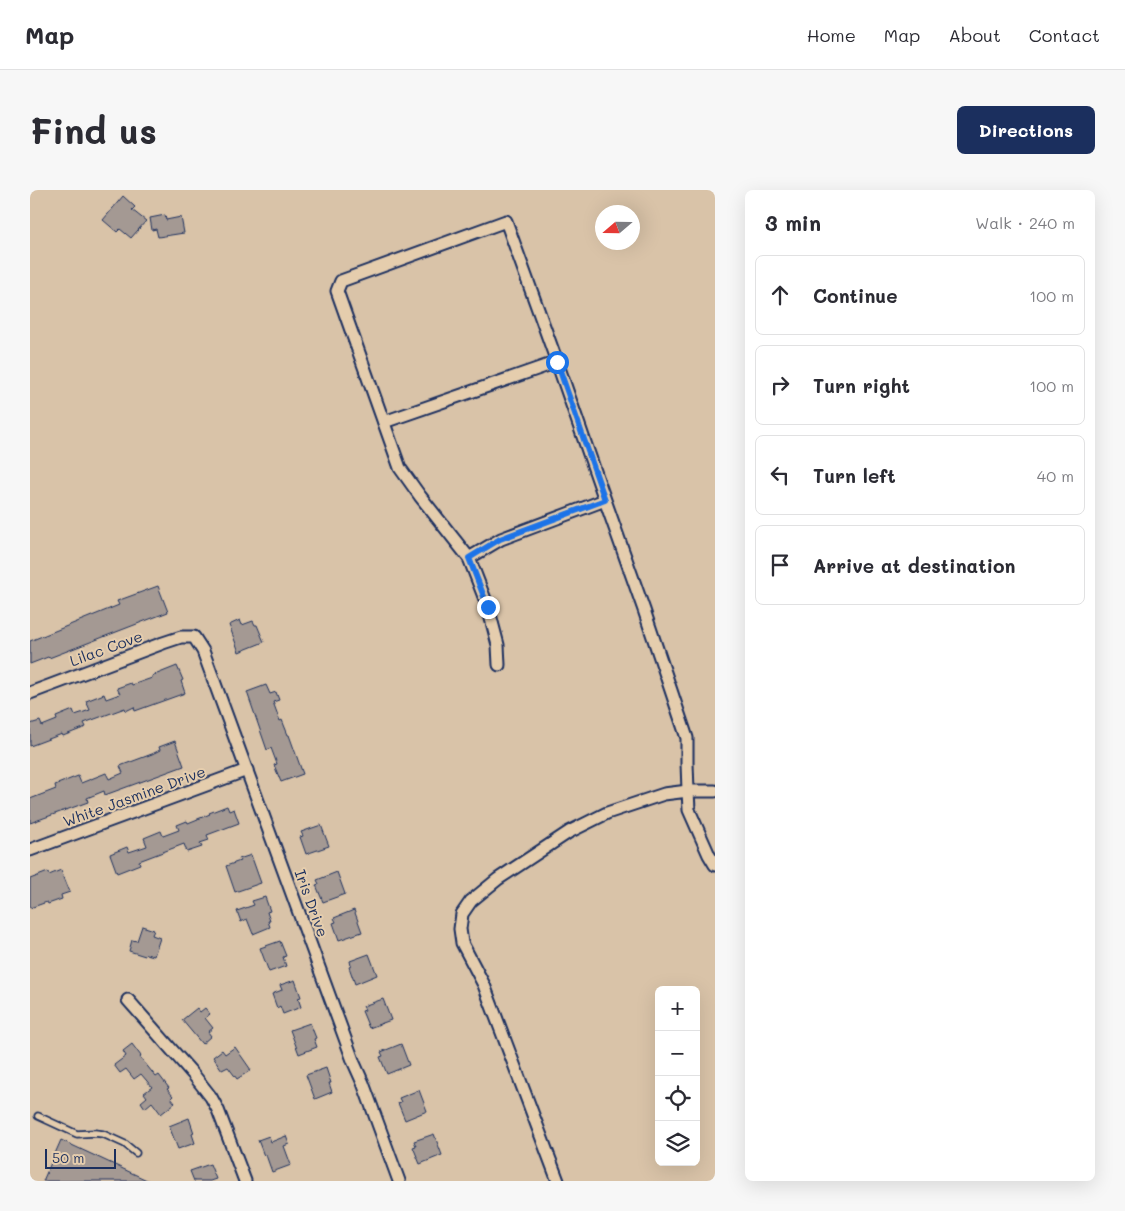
<!DOCTYPE html>
<html lang="en">
<head>
<meta charset="utf-8">
<style>
	:root { --surface:#fff; --page:#f7f7f7; --text:#2b2b33; --muted:#7c7c81; --line:#e1e1e2; --accent:#1b2f5e }
	body { margin:0; font-family:Mali,sans-serif; background:var(--page); color:var(--text) }
	.controls { position:absolute; right:15px; bottom:15px; display:grid; overflow:hidden; border-radius:8px; box-shadow:0 5px 20px #0002 }
	.controls button { width:45px; height:45px; display:grid; place-items:center; padding:0; border:0; border-bottom:1px solid var(--line); background:var(--surface); color:var(--text); font:25px sans-serif }
	.compass { position:absolute; left:565px; top:15px; width:45px; height:45px; border-radius:50%; background:var(--surface); box-shadow:0 5px 20px #0002; rotate:250deg }
	.scale { position:absolute; left:15px; bottom:12px; width:71px; box-sizing:border-box; padding-left:5px; border:2px solid #1b2f5e; border-top:0; font-size:14px; line-height:18px; white-space:nowrap; color:#1b2f5e; -webkit-text-stroke:4px #e5cdad; paint-order:stroke }
	.stop { position:absolute; width:15px; height:15px; margin:-11px; border:4px solid #1a73e8; border-radius:50%; background:#fff }
	.stop.end { background:#1a73e8; border-color:#fff; box-shadow:0 1px 5px #0008 }
	.list { margin:0; padding:0; list-style:none }
	h2 { display:flex; justify-content:space-between; align-items:center; height:65px; margin:0; padding:0 20px; font-size:21px }
	h2 small { font-size:16px; font-weight:400; color:var(--muted) }
	.list li { display:grid; grid-template-columns:32px 1fr auto; gap:15px; align-items:center; box-sizing:border-box; height:80px; margin:0 10px 10px; padding:0 10px; border:1px solid var(--line); border-radius:8px }
	.list b { display:block; font-size:19px; white-space:nowrap }
	.list em { font-size:16px; font-style:normal; color:var(--muted) }
	.icon { flex:none; width:28px; height:28px; fill:none; stroke:currentColor; stroke-width:2; stroke-linecap:round; stroke-linejoin:round }
	.map { position:relative; flex:none; width:685px; height:991px; overflow:hidden; border-radius:8px }
	header { display:flex; align-items:center; gap:30px; box-sizing:border-box; height:70px; padding:0 25px; background:var(--surface); border-bottom:1px solid var(--line) }
	header strong { font-size:24px }
	nav { display:flex; gap:28px; margin-inline-start:auto; font-size:18px }
	.intro { display:flex; align-items:center; justify-content:space-between; box-sizing:border-box; height:120px; padding:0 30px }
	h1 { margin:0; font-size:35px }
	.button { padding:12px 22px; border-radius:8px; background:var(--accent); color:#fff; font-size:18px; font-weight:700 }
	main { display:flex; gap:30px; padding:0 30px }
	aside { flex:1; background:var(--surface); border-radius:8px; box-shadow:0 5px 20px #0002 }
	.map>svg:first-child { display:block }
	.building { fill:#a49993; stroke:#1b2f5e }
	.lines { fill:none; stroke-linecap:round; stroke-linejoin:round }
	.lane-casing { stroke:#1b2f5e; stroke-width:9 }
	.street-casing { stroke:#1b2f5e; stroke-width:15 }
	.lane { stroke:#e5cdad; stroke-width:5.5 }
	.street { stroke:#e5cdad; stroke-width:11 }
	.route { stroke:#1a73e8; stroke-width:6 }
	.labels { text-anchor:middle; dominant-baseline:central; stroke-width:4; stroke-linejoin:round; paint-order:stroke }
	.street-label { font-size:15px; fill:#1b2f5e; stroke:#e5cdad }
</style>
</head>
<body>
<header>
<strong>Map</strong>
<nav><a>Home</a><a>Map</a><a>About</a><a>Contact</a></nav>
</header>
<div class="intro"><h1>Find us</h1><a class="button">Directions</a></div>
<main>
<div class="map">
<svg width="685" height="991" viewBox="0 0 685 991">
	<rect width="100%" height="100%" fill="#d9c3a8"/>
	<filter id="ink" filterUnits="userSpaceOnUse"><feTurbulence type="fractalNoise" baseFrequency=".02" numOctaves="2"/><feDisplacementMap in="SourceGraphic" scale="10" xChannelSelector="R" yChannelSelector="G"/><feConvolveMatrix kernelMatrix="1 2 1 2 8 2 1 2 1" color-interpolation-filters="sRGB"/></filter>
	<g filter="url(#ink)">
		<g class="building">
			<polygon points="93,6 105,17 102,20 116,31 101,48 90,39 87,42 73,30"/>
			<polygon points="135,25 136,30 151,27 154,43 128,47 126,39 122,40 120,28"/>
			<polygon points="128,396 138,422 19,468 18,467 0,474 0,451 89,415 87,411"/>
			<polygon points="210,430 212,435 223,431 225,435 227,435 234,452 209,462 199,435"/>
			<polygon points="147,476 153,490 151,491 155,503 105,521 104,517 96,521 95,518 54,533 56,537 33,546 32,544 0,556 0,534 10,531 12,536 27,530 26,527 43,520 45,525 60,520 56,511 74,504 76,509 90,504 87,498 101,493 102,495 122,488 122,486"/>
			<polygon points="236,495 240,504 246,502 249,510 243,512 250,531 252,530 258,545 259,545 273,584 251,592 244,575 247,574 241,558 237,560 217,502"/>
			<polygon points="145,551 154,576 75,605 74,601 57,608 58,612 0,633 0,609 26,599 25,595 48,586 51,593 76,583 79,589 93,583 90,576 122,564 130,560 129,557"/>
			<polygon points="197,616 199,621 204,619 209,633 177,645 179,650 170,653 172,657 157,662 154,654 109,671 110,674 87,683 80,664 97,657 99,662 117,656 114,648 131,641 133,646 149,640 147,635 157,631 158,633 180,624 179,623"/>
			<polygon points="291,635 299,656 276,664 270,647 273,646 271,642"/>
			<polygon points="221,665 231,693 205,702 196,676 210,671 209,669"/>
			<polygon points="31,680 40,702 31,705 32,709 18,714 17,712 0,718 0,689 18,682 19,685"/>
			<polygon points="307,682 315,704 293,712 286,695 289,694 287,690"/>
			<polygon points="235,707 240,721 237,722 240,731 238,731 240,737 223,744 217,729 211,732 207,721 224,715 222,711"/>
			<polygon points="324,720 332,742 309,750 303,733 306,732 304,728"/>
			<polygon points="112,736 124,740 122,745 130,748 124,766 116,764 115,766 99,761 102,750 107,751"/>
			<polygon points="250,751 256,766 253,767 256,776 239,782 230,758"/>
			<polygon points="339,764 347,785 325,794 319,777 321,776 320,771"/>
			<polygon points="265,790 271,807 268,808 271,817 253,824 250,816 247,818 242,804 252,800 250,795"/>
			<polygon points="353,809 361,830 339,838 332,821 335,820 333,816"/>
			<polygon points="167,818 170,822 175,818 180,824 175,828 183,838 178,842 181,846 172,854 152,830"/>
			<polygon points="280,833 286,848 284,849 287,857 269,864 260,840"/>
			<polygon points="102,854 111,866 110,867 126,887 129,885 139,898 137,899 143,906 141,908 145,913 131,924 122,912 115,918 111,912 117,907 114,903 122,897 111,884 104,889 96,879 90,883 84,875 96,866 93,861"/>
			<polygon points="371,854 379,875 357,884 350,867 353,866 351,862"/>
			<polygon points="205,857 221,880 207,889 198,877 192,880 183,867 192,860 195,864"/>
			<polygon points="296,878 301,893 299,893 302,902 285,909 276,885"/>
			<polygon points="389,900 397,921 375,930 368,913 371,912 369,908"/>
			<polygon points="159,928 164,943 162,944 165,953 148,959 139,936"/>
			<polygon points="404,944 412,965 390,974 383,957 386,956 384,951"/>
			<polygon points="239,946 241,952 256,946 259,954 254,956 261,975 242,982 236,965 234,966 228,950"/>
			<polygon points="31,950 119,991 13,991"/>
			<polygon points="180,974 186,989 180,991 164,991 160,981"/>
		</g>
		<g class="lines">
			<g class="lane-casing">
				<polyline id="lane" points="8,926 47,944 65,943 73,944 95,954 106,963"/>
			</g>
			<g class="street-casing">
				<g id="street">
					<polyline points="354,232 527,172"/>
					<polyline points="575,310 527,172 476,31 311,91 307,101 370,278 390,306 439,368 471,349 575,310 614,420 657,548 657,573 658,601 685,601"/>
					<polyline points="439,368 458,417 468,455 469,475"/>
					<polyline points="0,503 133,453 151,447 164,447 173,461 324,873 333,893 369,991"/>
					<polyline points="0,660 217,580"/>
					<polyline points="98,810 163,884 181,907 188,920 215,991"/>
					<polyline points="528,991 454,795 432,753 430,739 432,724 441,711 468,689 539,642 577,623 634,604 658,601 659,620 679,665 685,675"/>
				</g>
			</g>
			<use href="#lane" class="lane"/>
			<use href="#street" class="street"/>
		</g>
	</g>
	<g class="lines" filter="url(#ink)">
		<polyline class="route" points="458,417 439,368 470,349 575,310 527,172"/>
	</g>
	<g class="labels">
		<g class="street-label">
			<text transform="translate(76 458) rotate(-20)">Lilac Cove</text>
			<text transform="translate(104 606) rotate(-20)">White Jasmine Drive</text>
			<text transform="translate(282 713) rotate(70)">Iris Drive</text>
		</g>
	</g>
</svg>
<div class="controls">
<button>+</button>
<button>−</button>
<button><svg class="icon" aria-label="locate" viewBox="0 0 24 24"><circle cx="12" cy="12" r="6"/><path d="M12 2v4M12 18v4M2 12h4M18 12h4"/></svg></button>
<button><svg class="icon" aria-label="layers" viewBox="0 0 24 24"><path d="M12 4l9 5-9 5-9-5zM3 14l9 5 9-5"/></svg></button>
</div>
<svg class="compass" viewBox="-18 -18 36 36"><path d="M0-13l5 13h-10z" fill="#e53935"/><path d="M0 13l5-13h-10z" fill="#7c7c81"/></svg>
<div class="scale">50 m</div>
<div class="stop" style="left:527px;top:172px"></div>
<div class="stop end" style="left:458px;top:417px"></div>
</div>
<aside>
<h2>3 min<small>Walk · 240 m</small></h2>
<ul class="list">
<li><svg class="icon" aria-label="ahead" viewBox="0 0 24 24"><path d="M12 20V5M6 11l6-6 6 6"/></svg><div><b>Continue</b></div><em>100 m</em></li>
<li><svg class="icon" aria-label="right" viewBox="0 0 24 24"><path d="M7 20v-9h11M14 6l5 5-5 5"/></svg><div><b>Turn right</b></div><em>100 m</em></li>
<li><svg class="icon" aria-label="left" viewBox="0 0 24 24"><path d="M17 20v-9H6M10 6l-5 5 5 5"/></svg><div><b>Turn left</b></div><em>40 m</em></li>
<li><svg class="icon" aria-label="arrive" viewBox="0 0 24 24"><path d="M6 21V4h12l-3 4 3 4H6"/></svg><div><b>Arrive at destination</b></div></li>
</ul>
</aside>
</main>
</body>
</html>
